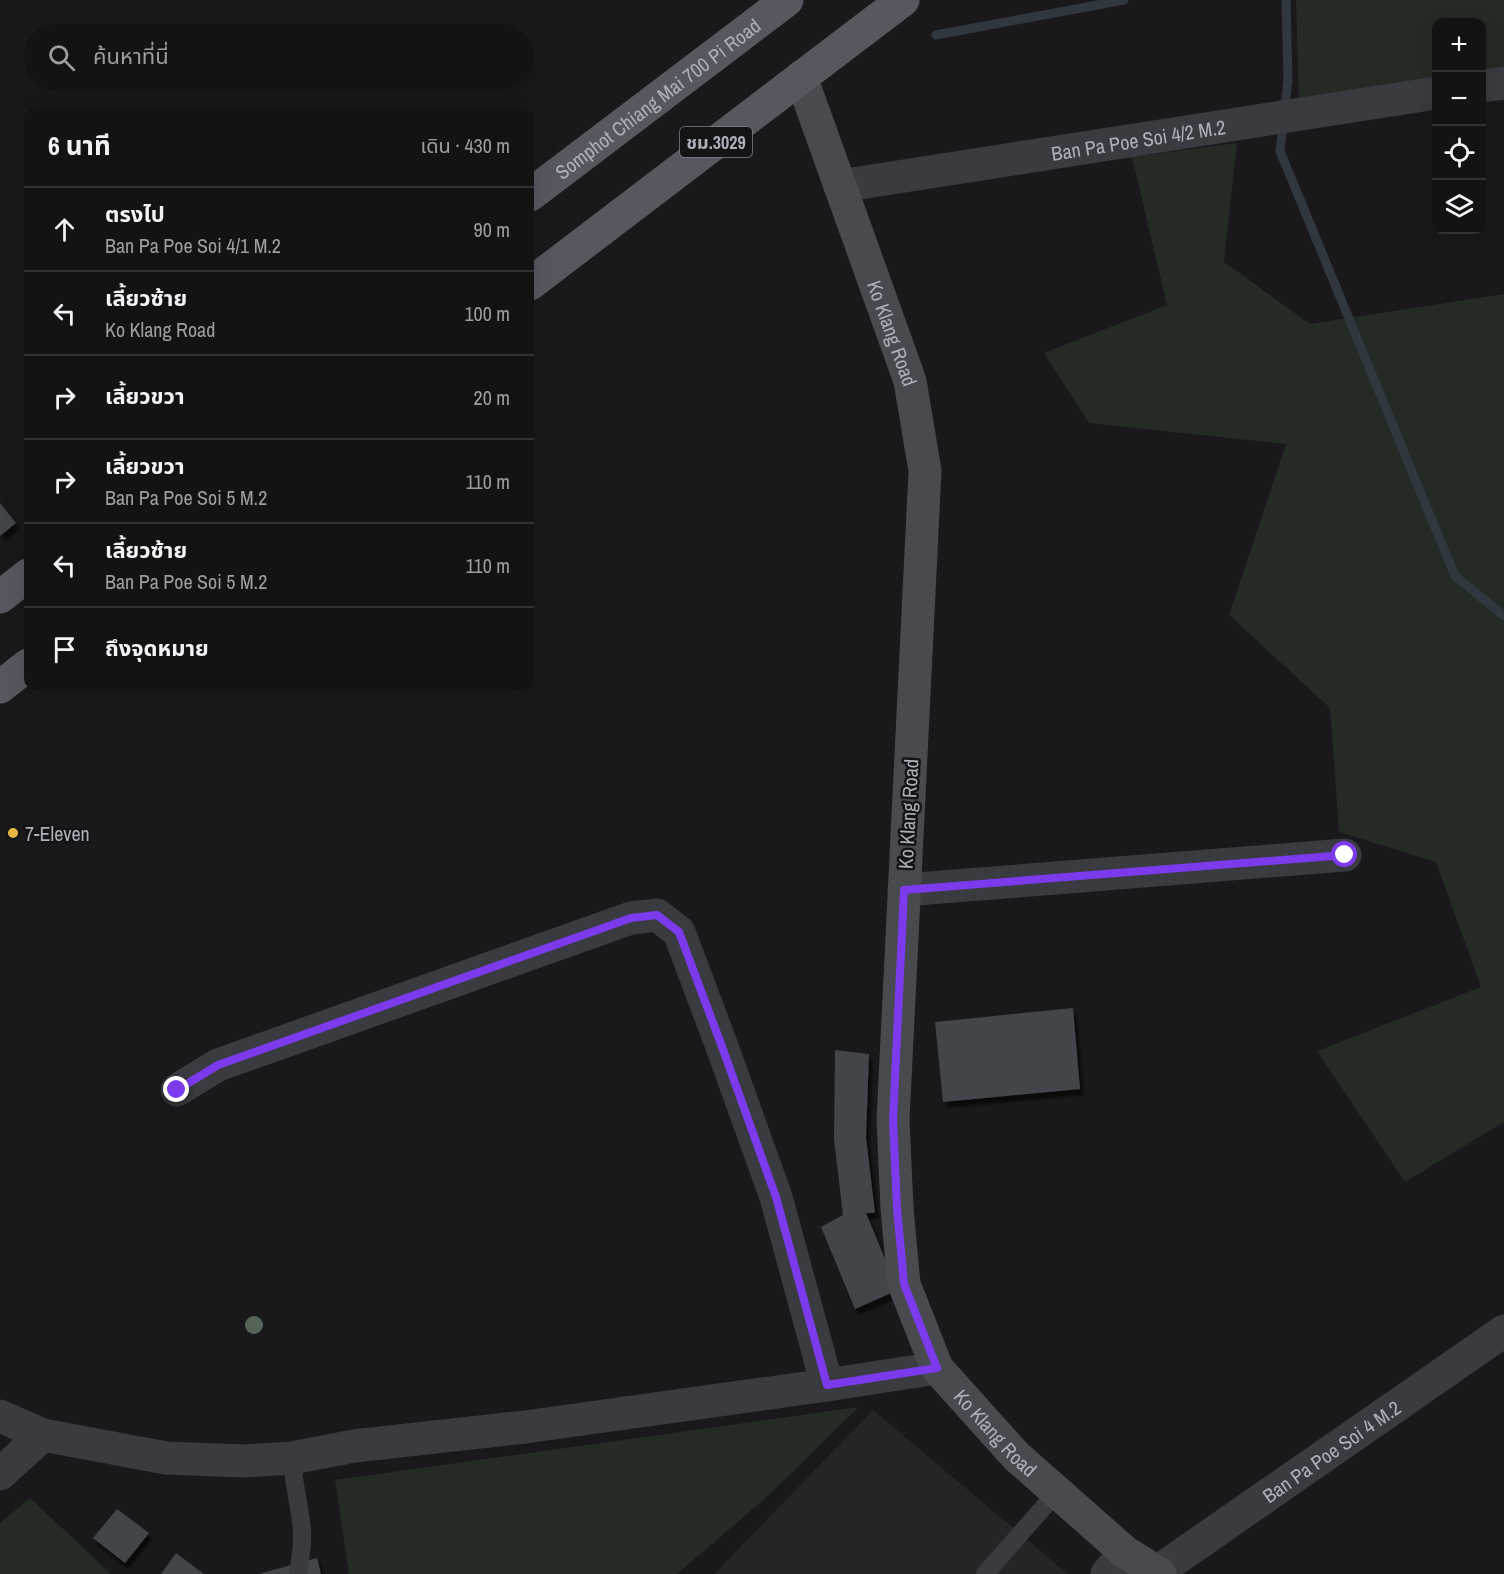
<!DOCTYPE html>
<html lang="th">
<head>
<meta charset="utf-8">
<style>
	:root { --surface:#131314; --page:#1c1c1d; --text:#f1f3f6; --muted:#9d9ea0; --line:#323234 }
	body { margin:0; font-family:"Archivo Narrow","Noto Sans Thai",sans-serif; background:var(--page); color:var(--text) }
	.controls { position:absolute; right:18px; top:18px; display:grid; overflow:hidden; border-radius:12px; box-shadow:0 6px 24px #0002 }
	.controls button { width:54px; height:54px; display:grid; place-items:center; padding:0; border:0; border-bottom:2px solid var(--line); background:var(--surface); color:var(--text); font:30px sans-serif }
	.stop { position:absolute; width:18px; height:18px; margin:-14px; border:4px solid #7c3aed; border-radius:50%; background:#fff }
	.stop.end { background:#7c3aed; border-color:#fff; box-shadow:0 2px 6px #0008 }
	.list { margin:0; padding:0; list-style:none }
	h2 { display:flex; justify-content:space-between; align-items:center; height:78px; margin:0; padding:0 24px; font-size:26px }
	h2 small { font-size:20px; font-weight:400; color:var(--muted) }
	.list li { display:grid; grid-template-columns:39px 1fr auto; gap:18px; align-items:center; box-sizing:border-box; height:84px; padding:0 24px; border-top:2px solid var(--line) }
	.list b { display:block; font-size:22px; white-space:nowrap }
	.list p { margin:0; font-size:20px; white-space:nowrap; color:var(--muted) }
	.list em { font-size:20px; font-style:normal; color:var(--muted) }
	.icon { flex:none; width:33px; height:33px; fill:none; stroke:currentColor; stroke-width:2; stroke-linecap:round; stroke-linejoin:round }
	.map { position:relative; flex:none; width:1504px; height:1574px; overflow:hidden }
	.search { position:absolute; background:var(--surface); box-shadow:0 6px 24px #0002; left:24px; top:24px; width:510px; height:66px; display:flex; align-items:center; gap:15px; box-sizing:border-box; padding:0 21px; border-radius:33px; color:var(--muted); font-size:22px }
	.panel { position:absolute; background:var(--surface); box-shadow:0 6px 24px #0002; left:24px; top:108px; width:510px; height:582px; border-radius:12px }
	.map>svg:first-child { display:block }
	.built { fill:#252528 }
	.green { fill:#232b24 }
	.lines { fill:none; stroke-linecap:round; stroke-linejoin:round }
	.stream { stroke:#30373f; stroke-width:9 }
	.building { fill:#434448; filter:url(#shadow) }
	.lane { stroke:#3a3b40; stroke-width:18 }
	.street { stroke:#3a3b40; stroke-width:33 }
	.secondary { stroke:#484a50; stroke-width:33 }
	.primary { stroke:#57585f; stroke-width:33 }
	.tree { fill:#546557 }
	.route { stroke:#7c3aed; stroke-width:8 }
	.poi-dot { fill:#e7b645; stroke:#141416; stroke-width:2 }
	.labels { text-anchor:middle; dominant-baseline:central; stroke-width:5; stroke-linejoin:round; paint-order:stroke }
	.shield { fill:#141416; stroke:#7e8189; stroke-width:1.5 }
	.shield-label { font-size:18px; font-weight:bold; fill:#acb0ba }
	.street-label { font-size:20px; fill:#acb0ba; stroke:#141416 }
	.poi-label { font-size:20px; fill:#acb0ba; stroke:#141416; text-anchor:start }
</style>
</head>
<body>
<div class="map">
<svg width="1504" height="1574" viewBox="0 0 1504 1574">
	<defs>
		<filter id="shadow"><feDropShadow dx="3.5" dy="6" stdDeviation="1.5" flood-color="#0009"/></filter>
	</defs>
	<rect width="100%" height="100%" fill="#19191b"/>
	<polygon class="built" points="873,1410 1068,1574 714,1574"/>
	<g class="green">
		<polygon points="1296,0 1504,0 1504,77 1482,80 1482,22 1436,22 1436,86 1299,105"/>
		<polygon points="1237,143 1224,262 1310,324 1504,294 1504,1122 1405,1182 1317,1051 1481,987 1436,862 1339,832 1330,708 1229,615 1286,444 1089,423 1044,353 1167,305 1132,157"/>
		<polygon points="859,1407 768,1496 677,1574 349,1574 335,1480"/>
		<polygon points="30,1498 111,1574 0,1574 0,1523"/>
	</g>
	<g class="lines">
		<g class="stream">
			<polyline points="1286,0 1288,79 1280,151 1455,576 1504,616"/>
			<polyline points="936,35 1124,0"/>
		</g>
	</g>
	<g class="building">
		<polygon points="0,503 16,523 0,536"/>
		<polygon points="1073,1008 1080,1089 943,1102 935,1022"/>
		<polygon points="835,1050 869,1054 866,1137 875,1213 866,1213 898,1290 855,1309 821,1227 843,1215 834,1139"/>
		<polygon points="117,1509 149,1533 125,1563 93,1538"/>
		<polygon points="176,1553 204,1574 161,1574"/>
		<polygon points="317,1558 321,1574 262,1574 262,1573"/>
	</g>
	<g class="lines">
		<g class="lane">
			<path d="M292,1458C293,1483 300,1506 302,1530C303,1545 300,1560 298,1574"/>
			<polyline points="985,1574 1057,1492"/>
		</g>
		<g class="street">
			<polyline points="1482,86 1504,83"/>
			<path id="s1" d="M840,186L1436,93"/>
			<polyline points="904,890 1345,855"/>
			<polyline points="177,1090 218,1065 631,918 657,915 679,932 721,1044 776,1197 827,1385"/>
			<polyline points="0,1416 43,1435 166,1458 244,1461 292,1458 354,1446 525,1427 827,1385 937,1368"/>
			<polyline points="0,1474 43,1435"/>
			<path id="s2" d="M1157,1572L1504,1331"/>
			<polyline points="1107,1574 1125,1552"/>
		</g>
		<path class="secondary" id="s3" d="M801,77L910,381L925,471L893,1120L897,1208L904,1284L937,1368L1016,1456L1125,1552L1160,1574"/>
		<g class="primary">
			<path id="s4" d="M530,195L787,0"/>
			<polyline points="530,284 903,0"/>
			<polyline points="0,597 28,575"/>
			<polyline points="0,687 28,665"/>
		</g>
	</g>
	<circle class="tree" cx="254" cy="1325" r="9"/>
	<g class="lines">
		<polyline class="route" points="177,1090 218,1065 631,918 657,915 679,932 721,1044 776,1197 827,1385 937,1368 904,1284 897,1208 893,1120 904,890 1345,855"/>
	</g>
	<circle class="poi-dot" cx="13" cy="833" r="6"/>
	<g class="labels">
		<rect class="shield" x="680" y="127" width="72" height="30" rx="4.5"/>
		<g class="shield-label">
			<text x="716" y="142">ชม.3029</text>
		</g>
		<g class="street-label">
			<text stroke="none"><textPath href="#s4" startOffset="160">Somphot Chiang Mai 700 Pi Road</textPath></text>
			<text stroke="none"><textPath href="#s1" startOffset="302">Ban Pa Poe Soi 4/2 M.2</textPath></text>
			<text stroke="none"><textPath href="#s3" startOffset="272">Ko Klang Road</textPath></text>
			<text transform="translate(908 814) rotate(-87)">Ko Klang Road</text>
			<text stroke="none"><textPath href="#s3" startOffset="1406">Ko Klang Road</textPath></text>
			<text stroke="none"><textPath href="#s2" startOffset="212">Ban Pa Poe Soi 4 M.2</textPath></text>
		</g>
		<g class="poi-label">
			<text x="25" y="833">7-Eleven</text>
		</g>
	</g>
</svg>
<div class="controls">
<button>+</button>
<button>−</button>
<button><svg class="icon" aria-label="locate" viewBox="0 0 24 24"><circle cx="12" cy="12" r="6"/><path d="M12 2v4M12 18v4M2 12h4M18 12h4"/></svg></button>
<button><svg class="icon" aria-label="layers" viewBox="0 0 24 24"><path d="M12 4l9 5-9 5-9-5zM3 14l9 5 9-5"/></svg></button>
</div>
<div class="stop" style="left:1345px;top:855px"></div>
<div class="stop end" style="left:177px;top:1090px"></div>
<div class="search"><svg class="icon" aria-label="search" viewBox="0 0 24 24"><circle cx="10" cy="10" r="6"/><path d="M15 15l6 6"/></svg>ค้นหาที่นี่</div>
<section class="panel">
<h2>6 นาที<small>เดิน · 430 m</small></h2>
<ul class="list">
<li><svg class="icon" aria-label="ahead" viewBox="0 0 24 24"><path d="M12 20V5M6 11l6-6 6 6"/></svg><div><b>ตรงไป</b><p>Ban Pa Poe Soi 4/1 M.2</p></div><em>90 m</em></li>
<li><svg class="icon" aria-label="left" viewBox="0 0 24 24"><path d="M17 20v-9H6M10 6l-5 5 5 5"/></svg><div><b>เลี้ยวซ้าย</b><p>Ko Klang Road</p></div><em>100 m</em></li>
<li><svg class="icon" aria-label="right" viewBox="0 0 24 24"><path d="M7 20v-9h11M14 6l5 5-5 5"/></svg><div><b>เลี้ยวขวา</b></div><em>20 m</em></li>
<li><svg class="icon" aria-label="right" viewBox="0 0 24 24"><path d="M7 20v-9h11M14 6l5 5-5 5"/></svg><div><b>เลี้ยวขวา</b><p>Ban Pa Poe Soi 5 M.2</p></div><em>110 m</em></li>
<li><svg class="icon" aria-label="left" viewBox="0 0 24 24"><path d="M17 20v-9H6M10 6l-5 5 5 5"/></svg><div><b>เลี้ยวซ้าย</b><p>Ban Pa Poe Soi 5 M.2</p></div><em>110 m</em></li>
<li><svg class="icon" aria-label="arrive" viewBox="0 0 24 24"><path d="M6 21V4h12l-3 4 3 4H6"/></svg><div><b>ถึงจุดหมาย</b></div></li>
</ul>
</section>
</div>
</body>
</html>
